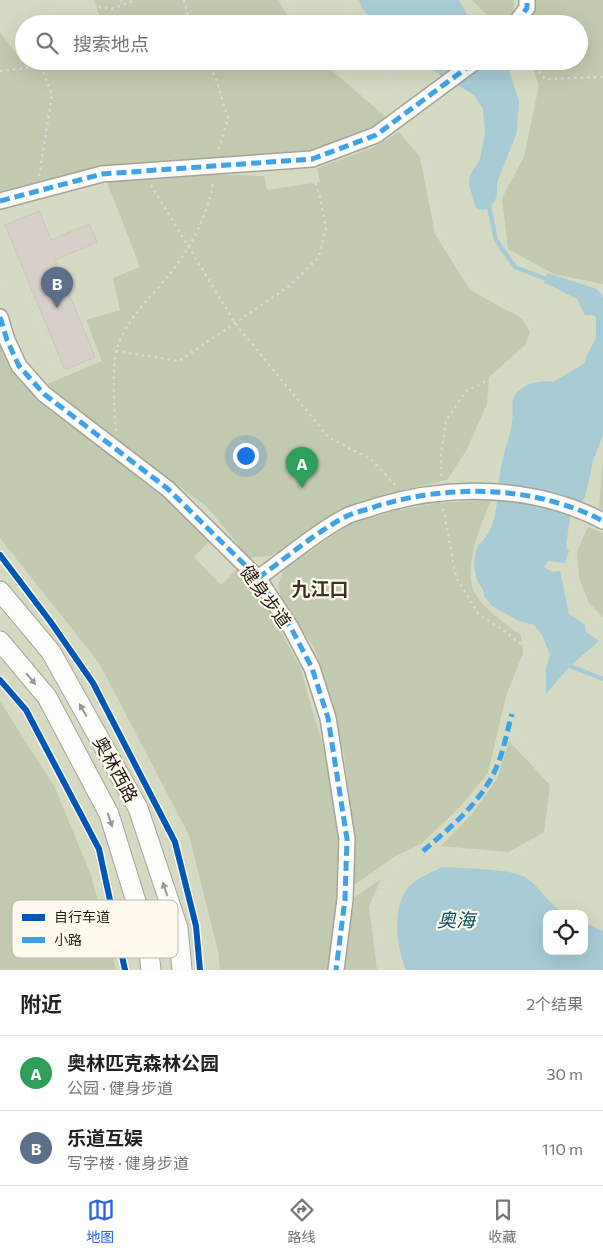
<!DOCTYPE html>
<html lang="zh">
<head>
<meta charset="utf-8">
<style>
	:root { --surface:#fff; --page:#f2f2f2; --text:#222; --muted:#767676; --line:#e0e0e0; --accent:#2563eb }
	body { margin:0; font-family:Commissioner,"Noto Sans SC",sans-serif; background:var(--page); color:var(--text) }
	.controls { position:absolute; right:15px; bottom:15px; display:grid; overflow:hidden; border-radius:10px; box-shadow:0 5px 20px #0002 }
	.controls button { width:45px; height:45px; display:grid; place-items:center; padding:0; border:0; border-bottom:1px solid var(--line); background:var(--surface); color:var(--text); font:25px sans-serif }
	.you { position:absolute; left:245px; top:455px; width:18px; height:18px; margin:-12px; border:4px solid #fff; border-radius:50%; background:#1a73e8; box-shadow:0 0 0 8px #1a73e833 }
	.badge { display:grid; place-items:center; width:32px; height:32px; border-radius:50%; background:var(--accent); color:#fff; font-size:16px; font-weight:700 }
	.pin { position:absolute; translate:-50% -41px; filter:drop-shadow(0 1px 2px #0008) }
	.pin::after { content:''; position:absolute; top:26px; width:18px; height:15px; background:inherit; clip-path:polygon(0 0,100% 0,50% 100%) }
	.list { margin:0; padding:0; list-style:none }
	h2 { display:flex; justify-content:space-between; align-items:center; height:65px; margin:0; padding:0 20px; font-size:21px }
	h2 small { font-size:16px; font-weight:400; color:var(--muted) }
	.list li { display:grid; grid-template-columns:32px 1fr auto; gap:15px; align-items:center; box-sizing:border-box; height:75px; padding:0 20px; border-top:1px solid var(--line) }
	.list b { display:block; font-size:19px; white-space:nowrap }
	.list p { margin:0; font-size:16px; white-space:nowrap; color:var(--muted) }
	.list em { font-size:16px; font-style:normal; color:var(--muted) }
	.icon { flex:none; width:28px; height:28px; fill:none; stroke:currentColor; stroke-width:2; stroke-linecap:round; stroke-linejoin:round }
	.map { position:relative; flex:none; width:603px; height:970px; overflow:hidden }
	.search { position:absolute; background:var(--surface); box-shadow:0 5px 20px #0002; left:15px; right:15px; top:15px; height:55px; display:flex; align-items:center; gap:12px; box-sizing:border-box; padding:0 18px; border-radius:28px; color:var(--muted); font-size:19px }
	.sheet { height:215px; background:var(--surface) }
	nav { display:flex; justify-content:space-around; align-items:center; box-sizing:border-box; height:70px; border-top:1px solid var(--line); background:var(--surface); font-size:14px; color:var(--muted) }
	nav a { display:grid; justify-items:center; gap:2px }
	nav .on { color:var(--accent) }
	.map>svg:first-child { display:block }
	.green { fill:#d4dbc2; fill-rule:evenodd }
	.forest { fill:#c1c9ae }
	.water { fill:#a7cbd4 }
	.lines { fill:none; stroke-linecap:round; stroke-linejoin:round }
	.stream { stroke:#a7cbd4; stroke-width:4.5 }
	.building { fill:#d7d0c9; stroke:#cbc5be }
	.minor-casing { stroke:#a6a299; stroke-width:18 }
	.major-casing { stroke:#a6a299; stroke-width:21 }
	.path { stroke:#dad9d6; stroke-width:2.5; stroke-dasharray:2.5 4; stroke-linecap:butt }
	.minor { stroke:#fcfcfa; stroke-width:15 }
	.major { stroke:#fcfcfa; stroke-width:19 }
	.quiet { stroke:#3da2ea; stroke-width:5; stroke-dasharray:10 5; stroke-linecap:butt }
	.cycleway-casing { stroke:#fffaed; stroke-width:9 }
	.cycleway { stroke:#0057b8; stroke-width:6 }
	.oneway { fill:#999893 }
	.labels { text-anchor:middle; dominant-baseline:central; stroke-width:4.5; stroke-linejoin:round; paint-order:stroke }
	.street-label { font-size:18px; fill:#201d16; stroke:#fffaed }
	.neighbourhood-label { font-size:19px; font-weight:bold; fill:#383121; stroke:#fffaed }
	.water-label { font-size:19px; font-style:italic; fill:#004f61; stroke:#fffaed }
	.key { fill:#fffaed; stroke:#bcb8ac; stroke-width:1 }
	.key-label { font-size:14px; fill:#201d16 }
</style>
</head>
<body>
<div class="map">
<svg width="603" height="970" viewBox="0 0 603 970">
	<rect width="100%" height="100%" fill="#eee9de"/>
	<path class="green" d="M0,0H603V970H0ZM24,24H579V61H24ZM547,914H584V951H547Z"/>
	<g class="forest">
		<polygon points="94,0 278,0 293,24 95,24 99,15"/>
		<polygon points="472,0 514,0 514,17 505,24 495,24"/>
		<polygon points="533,0 603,0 603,284 554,274 508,249 502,198 524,157 539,85 530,61 579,61 579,24 526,24"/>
		<polygon points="0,32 22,62 321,61 387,118 367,132 312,154 0,194"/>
		<polygon points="399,132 420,157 435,234 470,290 521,318 530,332 525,345 489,377 487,404 466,451 447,480 390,493 338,511 271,556 249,558 207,507 82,414 47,384 102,361 86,320 120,310 113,278 140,267 107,182 194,174 264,176 267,190 320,182 317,168 372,148"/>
		<polygon points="0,340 11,365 137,470 211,539 194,557 221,585 237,569 265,603 300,667 324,749 339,837 338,891 329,970 220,970 218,951 189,835 99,663 0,538"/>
		<polygon points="603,462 603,510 599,508"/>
		<path d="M491,500C481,526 466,557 472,586C476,604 507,625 521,635L523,653L506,696L488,773L458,809L422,843L394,857L350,888L354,838L344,755L335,714L314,647L281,600L278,585L284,569L348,525L392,511L437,503Z"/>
		<polygon points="588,527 603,533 603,617 589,603 579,578 577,551"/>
		<polygon points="0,701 55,788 91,875 116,970 0,970"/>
		<polygon points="509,741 550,785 544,832 509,852 441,846 472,814 497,779"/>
		<polygon points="381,879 369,906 377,970 342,970 348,902"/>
	</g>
	<g class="water">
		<polygon points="359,0 459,0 472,24 377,24 362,8"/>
		<polygon points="418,61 506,61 519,101 517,132 497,183 497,196 494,202 488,209 482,210 476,208 469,185 470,175 480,159 485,133 483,109 474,95"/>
		<path d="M547,273L597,289L603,297V435L593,461L585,497L570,517L566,547L569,551L565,563L548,561L544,567L553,572L560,571L569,614L585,625V631L599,641L570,666L546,694V668L550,655L542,635L534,625L519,621L492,606L484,596C484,589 481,588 478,581C472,569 474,557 478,545C501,528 496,487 502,462C505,448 511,435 512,421C514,413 510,402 515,395C522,384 541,379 553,382L585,363L586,357L596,338V317L593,315H585L577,299C565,294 556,287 544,283Z"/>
		<path d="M442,867C458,868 510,869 523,876C538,883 547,904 566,914H547V951H584V922L603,931V970H406C396,946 390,900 414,882C422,876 433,872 442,867Z"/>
	</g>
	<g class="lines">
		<g class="stream">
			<polyline points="488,202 496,240 515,267 551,281"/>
			<polyline points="568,662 570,666 603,679"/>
		</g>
	</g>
	<polygon class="building" points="39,211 51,240 89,224 97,242 55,260 95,357 65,370 5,225"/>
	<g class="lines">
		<g class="minor-casing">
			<g id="minor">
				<polyline points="515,24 527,8 527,0"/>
				<polyline points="0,201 102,174 312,159 376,135 476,61"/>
				<polyline points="0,317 7,340 19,366 44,394 168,489 258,578 291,628 312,668 328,718 347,839 345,899 336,970"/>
				<path d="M258,578C285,559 316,532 345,517C354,512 367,510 377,506C450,484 534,485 603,521"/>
			</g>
		</g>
		<g class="major-casing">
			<g id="major">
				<polyline points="0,591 51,652 138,808 178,928 182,970"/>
				<polyline points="0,641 47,697 109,814 147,937 151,970"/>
			</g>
		</g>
		<g class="path">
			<polyline points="121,0 122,5"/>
			<polyline points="184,0 190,24"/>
			<polyline points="286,0 300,24"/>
			<polyline points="344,0 357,24"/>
			<polyline points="44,24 48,13 72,2 112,9 135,0"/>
			<polyline points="207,61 216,79 228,118 218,152"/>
			<polyline points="330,61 386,109"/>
			<polyline points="381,61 398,86 401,98"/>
			<polyline points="531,61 545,79 603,77"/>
			<polyline points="0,71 41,66 40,61"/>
			<polyline points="408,130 426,149 441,235 474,286 525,314 535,329 529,346 491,379 466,391 446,420 441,454 441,480"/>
			<polyline points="39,176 52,95 41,66"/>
			<polyline points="151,185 235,323 328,437 372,460 396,486"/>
			<polyline points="0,282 20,278 53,363 43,374"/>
			<polyline points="116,351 179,361 288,287 318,258 326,229 320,197 312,173"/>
			<path d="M116,431C114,412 112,368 116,351C124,322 150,298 168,276C189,251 210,212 213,180"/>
			<path d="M582,527C565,560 567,605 603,624"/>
			<polyline points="361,888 397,862"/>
			<path d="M382,970L375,905L398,861L423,851L512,857L550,833L555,783C539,761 509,733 511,703C512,689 525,665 531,652L502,629L479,615L456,577L443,508"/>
		</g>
		<use href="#minor" class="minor"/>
		<use href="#major" class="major"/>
		<g class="quiet">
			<polyline points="515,24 527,8 527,0"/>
			<polyline points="0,201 102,174 312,159 376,135 476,61"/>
			<polyline points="0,317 7,340 19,366 44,394 168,489 258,578 291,628 312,668 328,718 347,839 345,899 336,970"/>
			<path d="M258,578C285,559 316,532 345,517C354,512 367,510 377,506C450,484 534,485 603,521"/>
			<path d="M423,851C451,827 482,802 497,766C504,750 507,731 512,714"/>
		</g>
		<g class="cycleway-casing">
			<g id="cycleway">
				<polyline points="0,555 50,621 93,683 175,842 196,926 200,970"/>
				<polyline points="0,680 26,710 99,849 125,970"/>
			</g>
		</g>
		<use href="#cycleway" class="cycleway"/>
	</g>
	<defs><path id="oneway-solid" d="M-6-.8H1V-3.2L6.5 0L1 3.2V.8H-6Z" transform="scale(1.25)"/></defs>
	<g class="oneway">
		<use href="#oneway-solid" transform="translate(31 679) rotate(50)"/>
		<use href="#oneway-solid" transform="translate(83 710) rotate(-119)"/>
		<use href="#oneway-solid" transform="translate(110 820) rotate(71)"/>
		<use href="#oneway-solid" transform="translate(165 889) rotate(-109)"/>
	</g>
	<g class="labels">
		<g class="street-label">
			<text transform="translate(266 596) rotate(54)">健身步道</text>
			<text transform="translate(116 769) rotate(61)">奥林西路</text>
		</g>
		<g class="neighbourhood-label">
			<text x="320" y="588">九江口</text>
		</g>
		<g class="water-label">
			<text x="456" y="919">奥海</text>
		</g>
	</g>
	<rect x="12" y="900" width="166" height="58" rx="8" class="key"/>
	<rect x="22" y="914" width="23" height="7" fill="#0057b8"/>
	<rect x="22" y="937" width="23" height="6" fill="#3da2ea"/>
	<g class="key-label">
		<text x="54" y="922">自行车道</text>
		<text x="54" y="945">小路</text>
	</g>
</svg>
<div class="controls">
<button><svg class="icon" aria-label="locate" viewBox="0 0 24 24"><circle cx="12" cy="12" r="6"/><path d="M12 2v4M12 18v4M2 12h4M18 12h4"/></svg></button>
</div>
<div class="you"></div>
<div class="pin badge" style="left:302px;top:488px;background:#2e9e5b">A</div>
<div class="pin badge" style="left:57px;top:308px;background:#5c6f8a">B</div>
<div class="search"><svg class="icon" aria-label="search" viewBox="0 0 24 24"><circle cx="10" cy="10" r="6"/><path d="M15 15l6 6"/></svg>搜索地点</div>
</div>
<section class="sheet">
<h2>附近<small>2个结果</small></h2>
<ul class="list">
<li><span class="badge" style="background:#2e9e5b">A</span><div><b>奥林匹克森林公园</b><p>公园 · 健身步道</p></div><em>30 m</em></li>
<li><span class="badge" style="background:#5c6f8a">B</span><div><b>乐道互娱</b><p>写字楼 · 健身步道</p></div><em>110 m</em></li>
</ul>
</section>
<nav>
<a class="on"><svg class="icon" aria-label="map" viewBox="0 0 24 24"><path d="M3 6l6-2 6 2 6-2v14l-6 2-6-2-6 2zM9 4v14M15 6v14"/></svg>地图</a>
<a><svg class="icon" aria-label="directions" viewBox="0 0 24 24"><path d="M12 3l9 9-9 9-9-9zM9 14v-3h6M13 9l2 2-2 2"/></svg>路线</a>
<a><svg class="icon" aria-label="saved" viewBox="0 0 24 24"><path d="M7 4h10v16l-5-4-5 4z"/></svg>收藏</a>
</nav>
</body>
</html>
